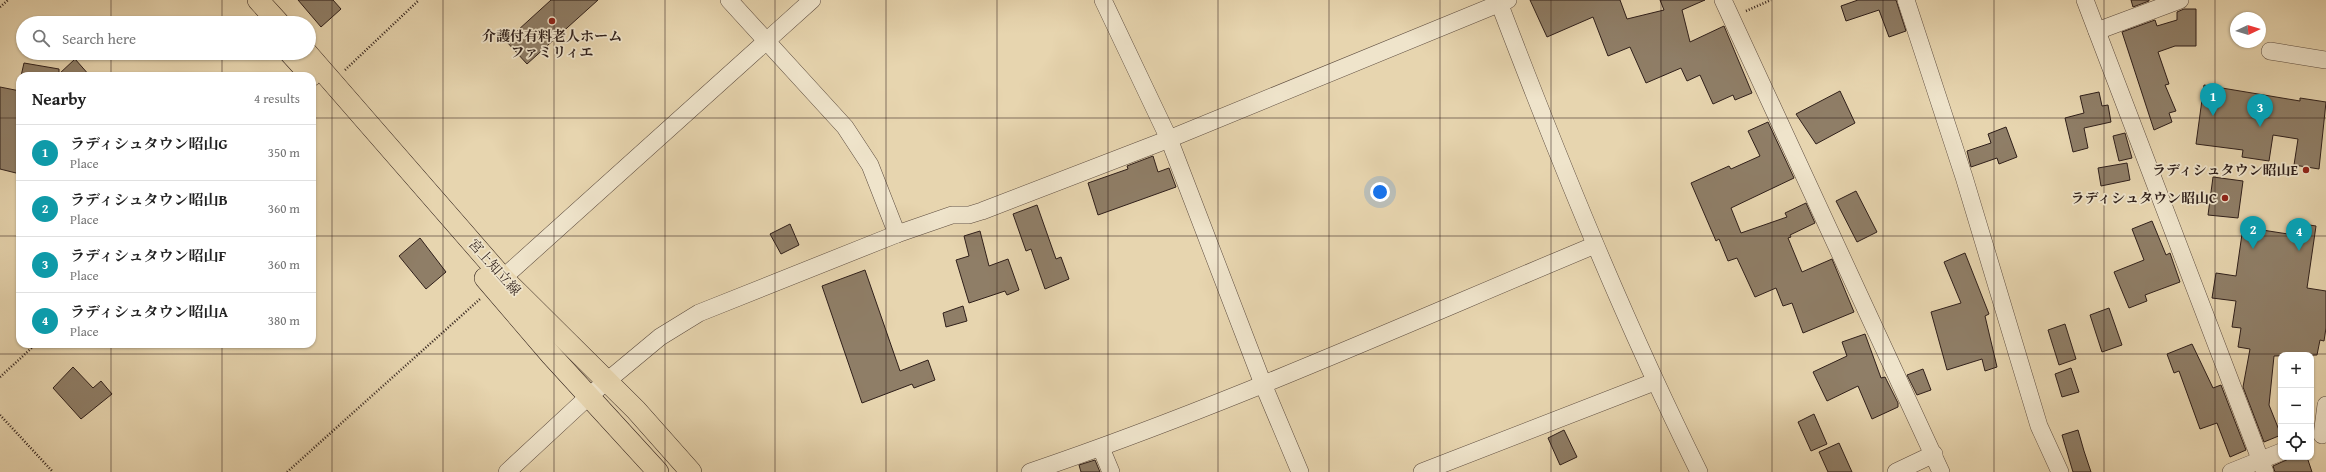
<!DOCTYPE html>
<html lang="en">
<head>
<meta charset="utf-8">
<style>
	:root { --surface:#fff; --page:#f2f2f2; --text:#222; --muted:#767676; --line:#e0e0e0; --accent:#2563eb }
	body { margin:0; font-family:"Gentium Book Plus","Noto Serif JP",serif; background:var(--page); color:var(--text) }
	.controls { position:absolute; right:12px; bottom:12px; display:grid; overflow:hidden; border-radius:8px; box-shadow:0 1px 3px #0004 }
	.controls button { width:36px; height:36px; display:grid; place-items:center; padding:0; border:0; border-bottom:1px solid var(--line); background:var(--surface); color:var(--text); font:20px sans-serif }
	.compass { position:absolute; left:2230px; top:12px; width:36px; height:36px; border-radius:50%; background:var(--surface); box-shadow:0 1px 3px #0004; rotate:86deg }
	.you { position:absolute; left:1380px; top:192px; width:14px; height:14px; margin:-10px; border:3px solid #fff; border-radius:50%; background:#1a73e8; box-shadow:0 0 0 6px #1a73e833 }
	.badge { display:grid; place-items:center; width:26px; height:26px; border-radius:50%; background:var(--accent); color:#fff; font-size:13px; font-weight:700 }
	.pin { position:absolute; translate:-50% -33px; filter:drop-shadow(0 1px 2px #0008) }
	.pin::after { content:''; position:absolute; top:21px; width:14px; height:12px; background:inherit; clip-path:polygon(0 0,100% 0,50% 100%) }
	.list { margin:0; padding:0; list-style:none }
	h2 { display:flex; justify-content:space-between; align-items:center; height:52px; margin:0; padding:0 16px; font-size:17px }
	h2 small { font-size:13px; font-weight:400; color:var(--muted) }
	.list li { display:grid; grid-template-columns:26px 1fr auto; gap:12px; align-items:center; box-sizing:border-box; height:56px; padding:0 16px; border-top:1px solid var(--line) }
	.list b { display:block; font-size:15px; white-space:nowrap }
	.list p { margin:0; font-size:13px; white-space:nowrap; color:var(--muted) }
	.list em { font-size:13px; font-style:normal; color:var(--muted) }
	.icon { flex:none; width:22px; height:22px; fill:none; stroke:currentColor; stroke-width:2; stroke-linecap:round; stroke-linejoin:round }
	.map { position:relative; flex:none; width:2326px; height:472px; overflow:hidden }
	.search { position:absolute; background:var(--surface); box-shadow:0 1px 3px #0004; left:16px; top:16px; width:300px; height:44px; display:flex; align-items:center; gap:10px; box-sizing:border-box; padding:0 14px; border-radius:22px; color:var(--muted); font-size:15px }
	.panel { position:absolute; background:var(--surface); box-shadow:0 1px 3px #0004; left:16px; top:72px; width:300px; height:276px; border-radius:12px }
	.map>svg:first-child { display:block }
	.building { fill:#8f7e67; stroke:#2f1f1a }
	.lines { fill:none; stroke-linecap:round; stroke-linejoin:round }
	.minor-casing { stroke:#5d4c3f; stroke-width:18 }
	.major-casing { stroke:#2f1f1a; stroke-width:22 }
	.path { stroke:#2f1f1a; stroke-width:2.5; stroke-dasharray:1 2; stroke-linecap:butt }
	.minor { stroke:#efe4cb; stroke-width:17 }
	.major { stroke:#e7d5af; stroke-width:21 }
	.grid { fill:none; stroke:#2f1f1a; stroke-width:1; stroke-opacity:0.55 }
	.poi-dot { fill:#8f2418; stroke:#efe4cb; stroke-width:1.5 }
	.labels { text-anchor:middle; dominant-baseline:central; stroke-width:3.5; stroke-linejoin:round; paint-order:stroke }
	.poi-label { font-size:14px; font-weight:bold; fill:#2f1f1a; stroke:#efe4cb; text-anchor:end }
	.street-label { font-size:14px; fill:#2f1f1a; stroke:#efe4cb }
</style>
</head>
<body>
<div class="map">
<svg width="2326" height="472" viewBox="0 0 2326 472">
	<rect width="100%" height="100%" fill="#e7d5af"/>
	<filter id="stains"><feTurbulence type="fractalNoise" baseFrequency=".005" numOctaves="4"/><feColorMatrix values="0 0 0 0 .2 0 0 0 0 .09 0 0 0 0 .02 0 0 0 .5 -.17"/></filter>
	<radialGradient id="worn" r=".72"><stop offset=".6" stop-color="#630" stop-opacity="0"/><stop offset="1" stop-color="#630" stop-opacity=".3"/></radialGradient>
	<g class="building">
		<polygon points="298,0 333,0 341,9 321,27"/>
		<polygon points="551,0 598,0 527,64 506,41"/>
		<polygon points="1530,0 1620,0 1627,19 1664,10 1660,0 1705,0 1682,10 1690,42 1724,26 1752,93 1735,100 1733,95 1713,104 1700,75 1687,81 1681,68 1646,83 1630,47 1608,56 1593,17 1547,37"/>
		<polygon points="1858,0 1896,0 1906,31 1889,37 1879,10 1846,21 1841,6"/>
		<polygon points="2131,0 2149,0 2149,1 2133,7"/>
		<polygon points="2184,9 2196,9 2196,46 2175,46 2158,52 2169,84 2165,85 2176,111 2169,113 2172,122 2154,130 2122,32 2155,20 2157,26 2177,20 2177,12"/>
		<polygon points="75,59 90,76 21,76 24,63 59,69 59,74"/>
		<polygon points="2204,85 2300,101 2300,98 2326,102 2319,169 2294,165 2298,139 2273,135 2269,161 2242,157 2243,150 2196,144"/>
		<polygon points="0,87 20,91 20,113 17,124 20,124 20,174 0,169"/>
		<polygon points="1840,91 1855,123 1816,144 1796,114"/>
		<polygon points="2099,92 2102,106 2108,105 2111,122 2084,128 2088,148 2073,152 2065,118 2084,113 2080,96"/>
		<polygon points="1768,122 1794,178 1731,208 1741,233 1787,217 1785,213 1806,203 1815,223 1790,235 1791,237 1788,238 1802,272 1832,259 1854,312 1803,333 1792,303 1783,306 1776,288 1755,297 1737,258 1728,261 1719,239 1716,241 1691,183 1729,166 1731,169 1760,156 1748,131"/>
		<polygon points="2006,127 2017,157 1999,164 1997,158 1971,167 1967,151 1991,143 1988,134"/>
		<polygon points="2125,133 2132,158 2119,161 2113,136"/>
		<polygon points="1153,156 1158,172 1169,168 1176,187 1098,215 1088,183 1128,169 1127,166"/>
		<polygon points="2127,163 2130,180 2101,186 2098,168"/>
		<polygon points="2213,177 2243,181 2238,218 2208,215"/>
		<polygon points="1856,191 1877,232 1857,242 1836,201"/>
		<polygon points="1037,205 1056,259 1061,257 1069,279 1045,289 1031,249 1026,251 1013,214"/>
		<polygon points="2152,221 2166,255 2170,253 2180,282 2145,295 2147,301 2129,308 2114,272 2144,260 2132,229"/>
		<polygon points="2290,222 2316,226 2307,288 2326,291 2326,328 2324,341 2320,340 2317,355 2274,356 2269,405 2281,435 2264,442 2243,387 2250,349 2238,347 2241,328 2232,327 2236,301 2212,298 2216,273 2236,276 2243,227 2288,234"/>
		<polygon points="790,224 799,245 781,254 770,234"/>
		<polygon points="980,231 989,266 1008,259 1019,290 1007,295 1005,291 969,303 956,260 969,256 964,236"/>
		<polygon points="420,238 446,272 426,289 399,256"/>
		<polygon points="1965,253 1989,314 1985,316 1997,367 1985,371 1982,359 1947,370 1931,312 1961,303 1944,262"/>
		<polygon points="865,270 900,371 928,360 935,380 914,388 912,384 862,403 822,286"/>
		<polygon points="963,306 967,321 946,327 943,313"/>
		<polygon points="2109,308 2122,345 2102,352 2090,315"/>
		<polygon points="2065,324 2076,359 2059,365 2048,330"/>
		<polygon points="1865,334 1881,378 1885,377 1898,403 1898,407 1872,419 1858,386 1827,401 1813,372 1847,356 1842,342"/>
		<polygon points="2192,344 2213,388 2221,385 2246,450 2230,457 2217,423 2200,429 2179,371 2174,373 2167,354"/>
		<polygon points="73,367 93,388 101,381 112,394 81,419 53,388"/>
		<polygon points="2071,368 2079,392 2062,397 2055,374"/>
		<polygon points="1923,369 1931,390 1917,395 1907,375"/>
		<polygon points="1814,414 1827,444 1811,451 1798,422"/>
		<polygon points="1564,430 1577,457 1560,465 1548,438"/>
		<polygon points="2078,430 2084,451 2091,472 2073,472 2062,435"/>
		<polygon points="1839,443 1852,472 1828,472 1819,452"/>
		<polygon points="2293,457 2307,457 2312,472 2275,472 2273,466"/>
		<polygon points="1095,460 1100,472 1081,472 1079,465"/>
	</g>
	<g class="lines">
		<g class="minor-casing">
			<g id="minor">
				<polyline points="729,0 845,127 870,165 897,234"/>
				<polyline points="1103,0 1169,139 1263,384 1300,472"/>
				<path d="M1498,0C1559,160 1623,319 1699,472"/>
				<polyline points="1723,0 1941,472"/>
				<polyline points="1906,0 1964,177 2039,426 2060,472"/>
				<polyline points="2085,0 2265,472"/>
				<polyline points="2097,31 2180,0"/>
				<polyline points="2270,51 2326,60"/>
				<polyline points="503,278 812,0"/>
				<polyline points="2322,435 2326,405"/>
				<polyline points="1101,448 1111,472"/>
				<polyline points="507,472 589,396 660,337 699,313 897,234 952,215 969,215 982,211 1169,139 1508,0"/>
				<path d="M1030,472C1222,407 1408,323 1595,245"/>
				<polyline points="1422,472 1654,382"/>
				<polyline points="1896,472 1934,454"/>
				<polyline points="2231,472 2281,452"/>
			</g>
		</g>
		<g class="major-casing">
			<g id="major">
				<polyline points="258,0 279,23"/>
				<polyline points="290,53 311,76"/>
				<polyline points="307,53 503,278 636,410 691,472"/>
				<polyline points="485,278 551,355 658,472"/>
			</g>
		</g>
		<g class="path">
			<polyline points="0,7 8,0"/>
			<polyline points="1746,11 1771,0"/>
			<polyline points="345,70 419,0"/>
			<polyline points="0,377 36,344"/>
			<polyline points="0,415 53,472"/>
			<polyline points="287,472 480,299"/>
		</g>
		<use href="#minor" class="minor"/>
		<use href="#major" class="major"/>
	</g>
	<path class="grid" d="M111,0V23M222,0V23M332,0V472M443,0V472M554,0V472M665,0V472M775,0V472M886,0V472M997,0V472M1108,0V472M1218,0V472M1329,0V472M1440,0V472M1551,0V472M1661,0V472M1772,0V472M1883,0V472M1994,0V472M2104,0V472M2215,0V472M111,53V76M222,53V76M0,118H20M312,118H2326M0,236H20M312,236H2326M111,344V472M222,344V472M0,354H2326"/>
	<g class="poi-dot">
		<circle cx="552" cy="21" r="4"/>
		<circle cx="2306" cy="170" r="4"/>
		<circle cx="2225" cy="198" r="4"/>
	</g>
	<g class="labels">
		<g class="poi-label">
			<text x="552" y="36" text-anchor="middle">介護付有料老人ホーム<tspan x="552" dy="16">ファミリィエ</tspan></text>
			<text x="2298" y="170">ラディシュタウン昭山E</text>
			<text x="2217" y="198">ラディシュタウン昭山C</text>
		</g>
		<g class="street-label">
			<text transform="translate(495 267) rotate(48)">宮上知立線</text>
		</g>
	</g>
	<rect width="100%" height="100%" filter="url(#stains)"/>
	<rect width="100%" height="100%" fill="url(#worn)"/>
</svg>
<div class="controls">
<button>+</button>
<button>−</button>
<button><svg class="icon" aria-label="locate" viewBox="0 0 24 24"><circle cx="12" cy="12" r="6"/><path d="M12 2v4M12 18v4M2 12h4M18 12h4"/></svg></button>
</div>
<svg class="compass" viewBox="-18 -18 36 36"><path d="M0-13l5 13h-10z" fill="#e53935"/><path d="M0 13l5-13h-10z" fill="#767676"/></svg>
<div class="you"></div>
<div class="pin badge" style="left:2213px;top:116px;background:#0f9aa8">1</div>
<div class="pin badge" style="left:2253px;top:249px;background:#0f9aa8">2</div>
<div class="pin badge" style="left:2260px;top:127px;background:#0f9aa8">3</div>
<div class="pin badge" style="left:2299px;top:251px;background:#0f9aa8">4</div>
<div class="search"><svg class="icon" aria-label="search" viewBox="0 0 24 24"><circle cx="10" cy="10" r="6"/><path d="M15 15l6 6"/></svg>Search here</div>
<section class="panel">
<h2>Nearby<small>4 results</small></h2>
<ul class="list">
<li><span class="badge" style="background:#0f9aa8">1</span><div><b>ラディシュタウン昭山G</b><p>Place</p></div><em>350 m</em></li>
<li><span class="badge" style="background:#0f9aa8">2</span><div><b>ラディシュタウン昭山B</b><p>Place</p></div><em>360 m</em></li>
<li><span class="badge" style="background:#0f9aa8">3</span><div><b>ラディシュタウン昭山F</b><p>Place</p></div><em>360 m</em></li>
<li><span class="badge" style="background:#0f9aa8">4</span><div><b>ラディシュタウン昭山A</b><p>Place</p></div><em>380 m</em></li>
</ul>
</section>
</div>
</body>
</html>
